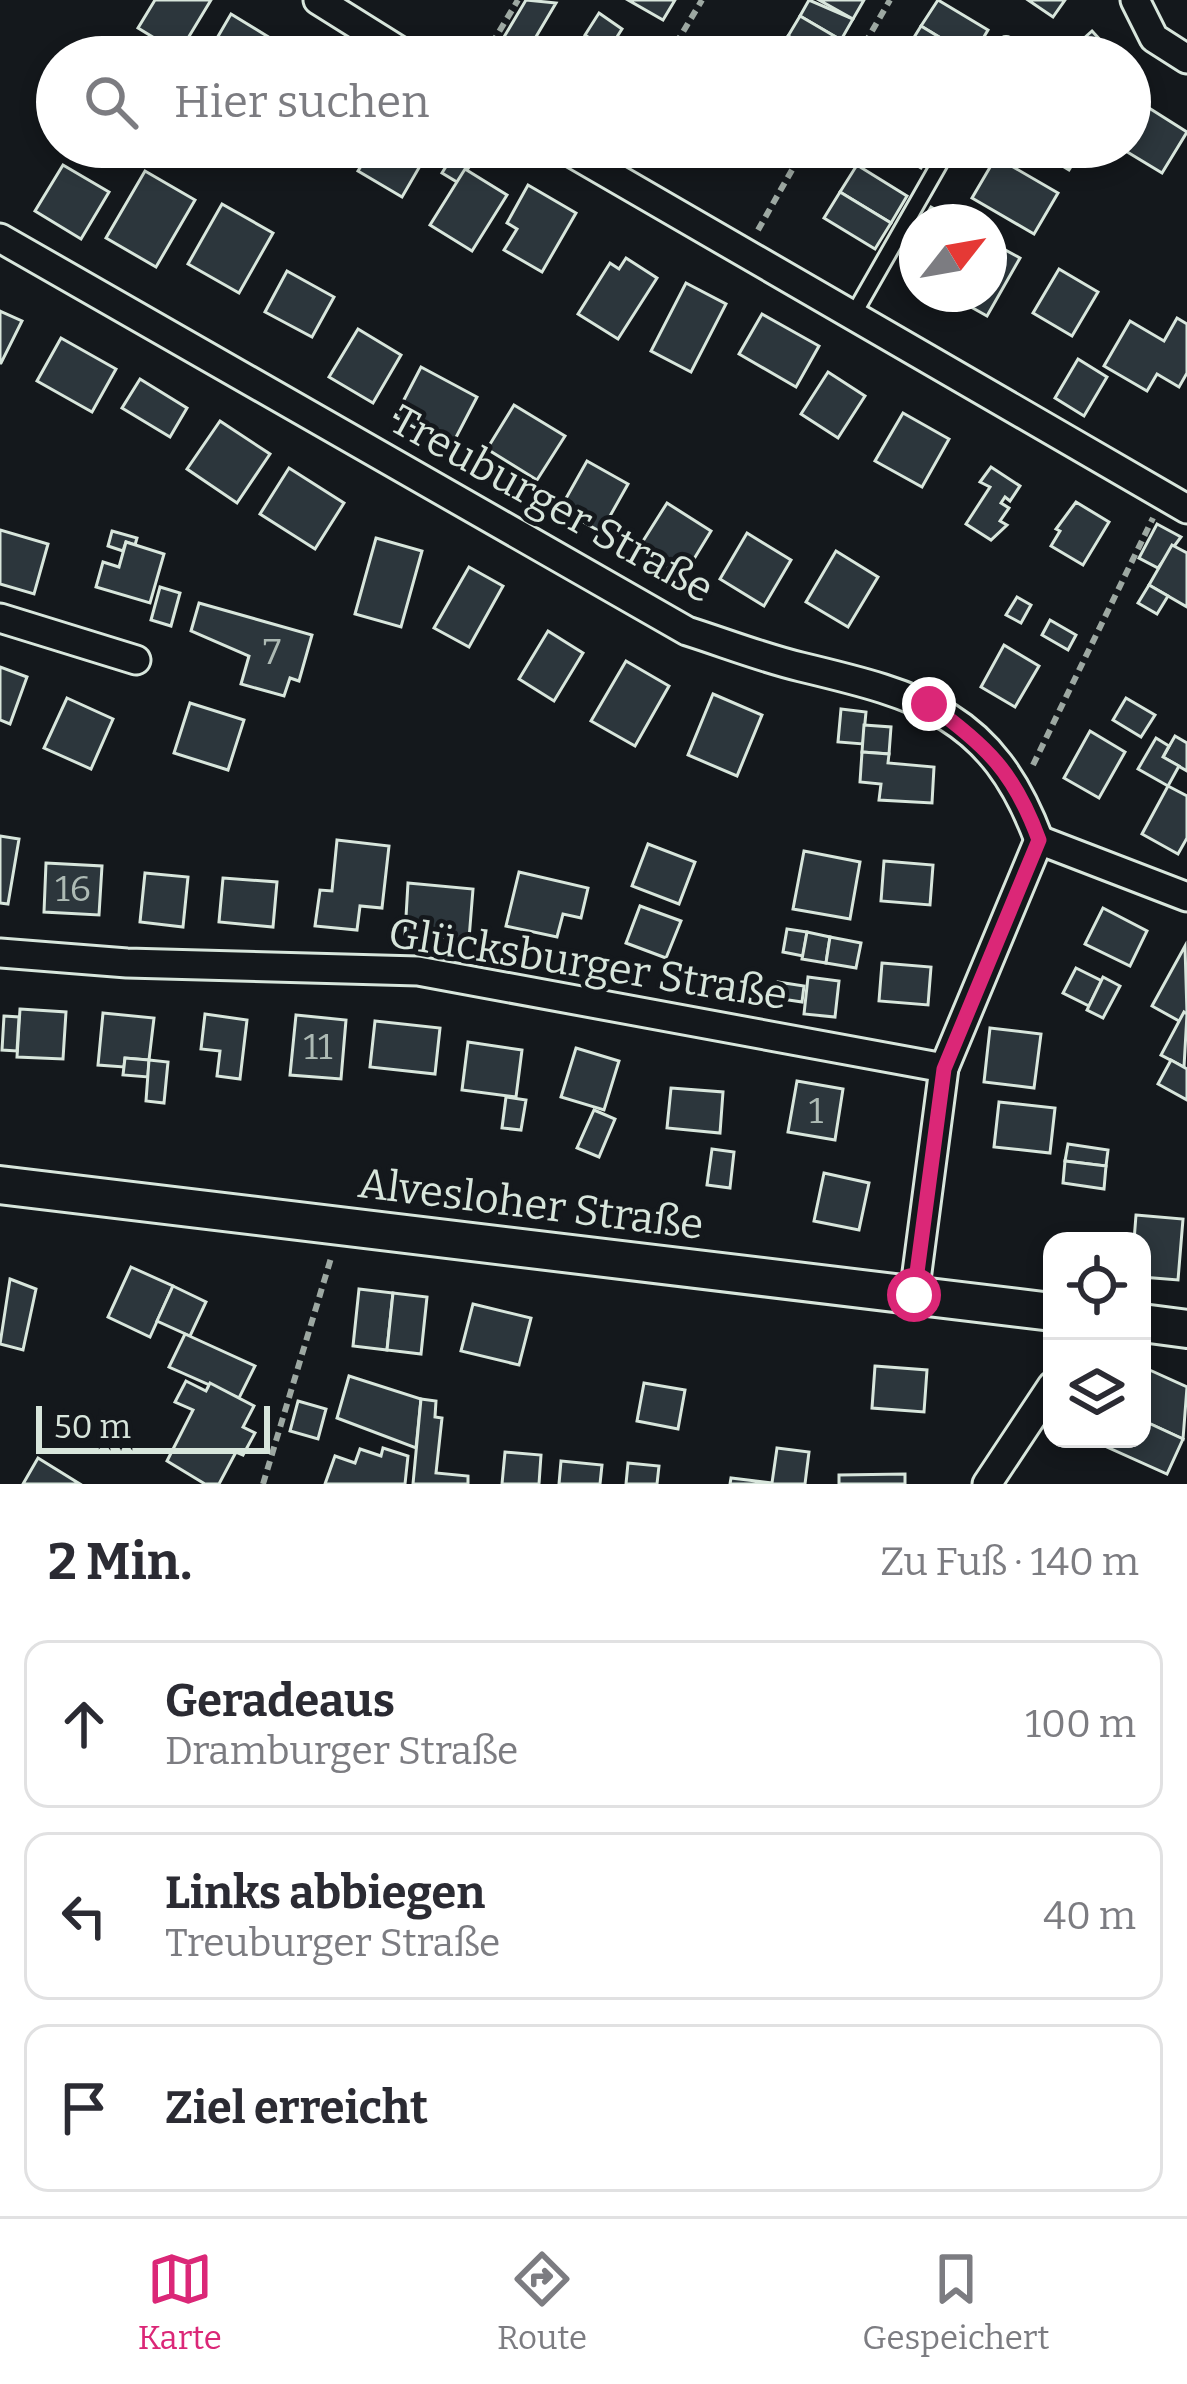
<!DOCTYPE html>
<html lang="de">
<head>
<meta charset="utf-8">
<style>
	:root { --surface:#fff; --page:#f2f2f3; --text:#2b2b33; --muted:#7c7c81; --line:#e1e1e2; --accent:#db2777 }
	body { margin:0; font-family:Bitter,serif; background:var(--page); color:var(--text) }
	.controls { position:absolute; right:36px; bottom:36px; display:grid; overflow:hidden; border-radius:24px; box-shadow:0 6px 18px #0003 }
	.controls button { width:108px; height:108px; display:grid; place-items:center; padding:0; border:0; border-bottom:3px solid var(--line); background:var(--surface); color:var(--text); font:60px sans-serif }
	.compass { position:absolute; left:899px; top:204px; width:108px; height:108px; border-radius:50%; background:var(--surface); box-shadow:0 6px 18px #0003; rotate:59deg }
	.scale { position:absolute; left:36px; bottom:30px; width:234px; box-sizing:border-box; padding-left:12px; border:6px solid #d8e6dc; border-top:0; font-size:33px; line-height:42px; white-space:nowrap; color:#d8e6dc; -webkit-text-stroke:9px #14181c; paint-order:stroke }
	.stop { position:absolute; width:36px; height:36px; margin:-27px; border:9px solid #db2777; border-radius:50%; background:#fff }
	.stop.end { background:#db2777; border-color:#fff; box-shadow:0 3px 12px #0008 }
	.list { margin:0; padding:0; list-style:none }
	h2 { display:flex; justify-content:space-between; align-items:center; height:156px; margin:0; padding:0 48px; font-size:51px }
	h2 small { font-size:39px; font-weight:400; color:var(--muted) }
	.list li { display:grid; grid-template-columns:78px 1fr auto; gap:36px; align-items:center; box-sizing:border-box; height:168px; margin:0 24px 24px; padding:0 24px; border:3px solid var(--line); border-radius:24px }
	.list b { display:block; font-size:45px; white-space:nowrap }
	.list p { margin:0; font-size:39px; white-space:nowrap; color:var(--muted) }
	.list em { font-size:39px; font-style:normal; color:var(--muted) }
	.icon { flex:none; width:66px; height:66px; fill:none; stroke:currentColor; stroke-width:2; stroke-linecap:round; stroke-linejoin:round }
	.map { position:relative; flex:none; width:1187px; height:1484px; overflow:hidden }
	.search { position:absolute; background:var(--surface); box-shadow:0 6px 18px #0003; left:36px; right:36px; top:36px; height:132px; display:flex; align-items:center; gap:30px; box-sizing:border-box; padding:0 42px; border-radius:66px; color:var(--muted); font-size:45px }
	.sheet { height:732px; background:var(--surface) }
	nav { display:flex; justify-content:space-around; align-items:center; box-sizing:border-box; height:168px; border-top:3px solid var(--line); background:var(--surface); font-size:33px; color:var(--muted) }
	nav a { display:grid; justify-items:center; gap:6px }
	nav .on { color:var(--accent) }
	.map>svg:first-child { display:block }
	.building { fill:#2c363c; stroke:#d8e6dc; stroke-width:3 }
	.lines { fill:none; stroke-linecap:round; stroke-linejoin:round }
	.service-casing { stroke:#d8e6dc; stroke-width:20 }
	.minor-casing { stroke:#d8e6dc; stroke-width:33 }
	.tertiary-casing { stroke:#d8e6dc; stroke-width:42 }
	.path { stroke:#9da8a2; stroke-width:6; stroke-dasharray:9 6; stroke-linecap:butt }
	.service { stroke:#14181c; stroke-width:14 }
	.minor { stroke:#14181c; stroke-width:27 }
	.tertiary { stroke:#14181c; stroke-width:36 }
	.route { stroke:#db2777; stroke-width:15 }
	.labels { text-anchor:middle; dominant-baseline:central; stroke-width:9; stroke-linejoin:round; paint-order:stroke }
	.number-label { font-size:36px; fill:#adbab4 }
	.street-label { font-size:42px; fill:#d8e6dc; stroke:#14181c }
</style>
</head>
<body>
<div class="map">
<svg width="1187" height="1484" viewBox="0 0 1187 1484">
	<rect width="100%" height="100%" fill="#14181c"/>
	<g class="building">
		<polygon points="155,0 211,0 179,53 138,28"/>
		<polygon points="526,0 556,3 524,57 514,57 498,47"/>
		<polygon points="628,0 675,0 663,20"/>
		<polygon points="809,0 853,19 841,40 800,16"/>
		<polygon points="819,0 864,0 853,19"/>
		<polygon points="938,0 988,30 972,57 921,26"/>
		<polygon points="1028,0 1065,0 1053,17"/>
		<polygon points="599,13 622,29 608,51 585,35"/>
		<polygon points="231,14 275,41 265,57 206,57"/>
		<polygon points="800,16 841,40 831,57 788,36"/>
		<polygon points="921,26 972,57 905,52"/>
		<polygon points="1092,31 1116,57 1063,57"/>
		<polygon points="788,36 823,57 776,57"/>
		<polygon points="1149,108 1187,132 1162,173 1124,150"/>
		<polygon points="373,147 431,147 402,197 358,171"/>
		<polygon points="458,147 478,156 457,182 442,173"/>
		<polygon points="887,147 934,147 921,168"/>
		<polygon points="1031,147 1083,147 1069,170"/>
		<polygon points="996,157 1058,193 1034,234 972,198"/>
		<polygon points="63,165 109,192 81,239 35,211"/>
		<polygon points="857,165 907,196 891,223 840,192"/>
		<polygon points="465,169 507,195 472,251 430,225"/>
		<polygon points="145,171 195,200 156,267 106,238"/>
		<polygon points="528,185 576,213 542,272 504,250 517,229 507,223"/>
		<polygon points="840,192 891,223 875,249 824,218"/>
		<polygon points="222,204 273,233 239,293 188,264"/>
		<polygon points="931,207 957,222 922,222"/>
		<polygon points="989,241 1020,258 987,316 948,294 989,294"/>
		<polygon points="626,258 657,278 618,339 578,314 610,263 619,269"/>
		<polygon points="1059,269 1098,292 1072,336 1033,313"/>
		<polygon points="287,271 334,297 312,337 265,312"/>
		<polygon points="686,283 726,304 691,372 651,351"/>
		<polygon points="0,311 22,321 1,363 0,363"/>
		<polygon points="762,314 819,346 796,387 739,354"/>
		<polygon points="1177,318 1187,324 1187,373 1179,387 1157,374 1147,391 1104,366 1130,321 1164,341"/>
		<polygon points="358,329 401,355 373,403 329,377"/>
		<polygon points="61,338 116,369 92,412 37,381"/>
		<polygon points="1078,359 1107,377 1084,416 1055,398"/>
		<polygon points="421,367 477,397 451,447 395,417"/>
		<polygon points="828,372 865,396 838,438 801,414"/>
		<polygon points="140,379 187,408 170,437 122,408"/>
		<polygon points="514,405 565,436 537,480 487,449"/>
		<polygon points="903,413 949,439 922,487 875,461"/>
		<polygon points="220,421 270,454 237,503 187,469"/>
		<polygon points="587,461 628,484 601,532 560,509"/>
		<polygon points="991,467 1020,486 1010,501 1005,497 1001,503 1009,508 1000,521 1007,525 991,540 966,524 990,487 980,482"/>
		<polygon points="289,468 344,503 315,549 260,514"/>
		<polygon points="1076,502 1109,522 1083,565 1051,546 1060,531 1056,529"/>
		<polygon points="667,503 711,531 683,577 638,549"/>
		<polygon points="1157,524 1181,537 1158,568 1139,558"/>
		<polygon points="0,530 48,544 34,594 0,584"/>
		<polygon points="112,531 137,538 135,545 126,542 123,551 108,546"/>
		<polygon points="747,533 791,560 764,606 720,579"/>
		<polygon points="376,538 422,551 401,627 355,614"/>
		<polygon points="126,542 164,554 150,603 96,587 103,562 119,567"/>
		<polygon points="1172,545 1187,553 1187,607 1149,585"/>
		<polygon points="836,551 878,577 848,627 806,602"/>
		<polygon points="469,567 503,586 469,647 434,628"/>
		<polygon points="1149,585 1168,596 1157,614 1138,603"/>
		<polygon points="160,587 180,593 171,626 151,620"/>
		<polygon points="1017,597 1031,605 1021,623 1006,615"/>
		<polygon points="199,603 312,635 299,681 290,678 284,696 241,684 249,656 191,631"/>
		<polygon points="1050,620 1076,635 1068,650 1042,635"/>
		<polygon points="548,631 583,653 554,701 519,679"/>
		<polygon points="1004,645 1039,666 1015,707 981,687"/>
		<polygon points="626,661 669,686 635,746 591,721"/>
		<polygon points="0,667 27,677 10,724 0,720"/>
		<polygon points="713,694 762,715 737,776 688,755"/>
		<polygon points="67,698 113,719 91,769 44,748"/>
		<polygon points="1126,698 1155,715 1141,737 1113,720"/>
		<polygon points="190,703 244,720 228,770 174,753"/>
		<polygon points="841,709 866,712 863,744 838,742"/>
		<polygon points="864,725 891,727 889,754 862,752"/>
		<polygon points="1090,731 1125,752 1099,798 1064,778"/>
		<polygon points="1175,736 1187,743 1187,771 1163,757"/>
		<polygon points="1156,738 1169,746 1163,757 1179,766 1168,786 1138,769"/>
		<polygon points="862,752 889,754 888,763 934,767 932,803 879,800 881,784 860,782"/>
		<polygon points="1168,786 1187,796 1187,838 1178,854 1142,834"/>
		<polygon points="0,836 19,839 8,904 0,903"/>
		<polygon points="337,840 389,846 382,908 360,906 357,930 315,926 320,890 332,891"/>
		<polygon points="648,844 695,862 679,904 632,886"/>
		<polygon points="804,851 860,862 850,919 793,909"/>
		<polygon points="884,861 933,865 930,905 881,901"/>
		<polygon points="46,863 102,866 99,915 44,912"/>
		<polygon points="519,872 588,888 581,918 563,914 557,937 506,926"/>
		<polygon points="145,873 188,877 183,927 140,922"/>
		<polygon points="223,878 277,882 273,927 219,922"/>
		<polygon points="408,883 473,889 469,939 405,934"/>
		<polygon points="640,906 681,921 666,958 626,943"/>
		<polygon points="1103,908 1147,931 1130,966 1085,944"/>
		<polygon points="787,929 807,932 803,956 783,952"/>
		<polygon points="807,932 830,937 826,963 802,959"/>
		<polygon points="830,937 861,943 856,968 826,963"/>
		<polygon points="1185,946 1187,1014 1179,1021 1152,1006"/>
		<polygon points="882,963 931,967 928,1005 879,1001"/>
		<polygon points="1076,968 1102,981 1089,1006 1063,993"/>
		<polygon points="808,977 839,981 835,1017 804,1014"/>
		<polygon points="1103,977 1120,986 1103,1018 1087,1010"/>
		<polygon points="778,982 804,986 802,1002 775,998"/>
		<polygon points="20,1009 66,1012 63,1059 17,1057"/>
		<polygon points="1184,1012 1187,1014 1184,1067 1161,1055"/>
		<polygon points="103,1013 154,1018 149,1060 125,1058 124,1067 98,1065"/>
		<polygon points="205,1014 247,1020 240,1079 217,1076 220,1051 201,1049"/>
		<polygon points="296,1015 346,1020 341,1079 290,1075"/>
		<polygon points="4,1016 19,1017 17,1051 2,1050"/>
		<polygon points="375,1021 440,1028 435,1074 370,1067"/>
		<polygon points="990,1028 1041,1034 1034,1088 984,1082"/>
		<polygon points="468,1042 522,1050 516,1097 462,1090"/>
		<polygon points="576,1048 619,1061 604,1110 561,1097"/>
		<polygon points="125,1058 149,1060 148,1077 123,1075"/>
		<polygon points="149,1060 168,1062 164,1103 146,1101"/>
		<polygon points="1171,1060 1187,1069 1187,1100 1158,1084"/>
		<polygon points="797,1081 843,1089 835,1140 788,1132"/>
		<polygon points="671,1088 723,1092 720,1133 667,1128"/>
		<polygon points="506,1097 526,1100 521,1130 502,1128"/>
		<polygon points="999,1102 1055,1108 1050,1153 994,1147"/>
		<polygon points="594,1110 615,1119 599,1157 577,1148"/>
		<polygon points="1068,1144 1108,1150 1106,1166 1065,1161"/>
		<polygon points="712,1149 734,1152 730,1188 707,1185"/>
		<polygon points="1065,1161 1106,1166 1104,1189 1063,1183"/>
		<polygon points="824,1173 869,1183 859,1230 814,1221"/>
		<polygon points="1136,1215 1183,1219 1178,1280 1142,1277 1142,1241 1134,1241"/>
		<polygon points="131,1267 173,1286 150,1337 108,1317"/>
		<polygon points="10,1279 36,1289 23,1350 0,1344"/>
		<polygon points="173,1286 206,1302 190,1336 157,1321"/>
		<polygon points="359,1289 393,1293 387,1350 353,1346"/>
		<polygon points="393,1293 427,1297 421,1354 387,1350"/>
		<polygon points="473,1304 531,1318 519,1365 461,1351"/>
		<polygon points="185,1334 255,1366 239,1398 169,1367"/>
		<polygon points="875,1366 927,1370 924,1412 872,1408"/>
		<polygon points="1143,1367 1187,1387 1183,1439 1142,1420"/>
		<polygon points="349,1376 421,1399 416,1448 337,1418"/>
		<polygon points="186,1381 206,1391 210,1383 254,1406 243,1427 255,1433 243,1455 236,1452 219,1484 205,1484 167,1461 193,1410 175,1402"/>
		<polygon points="644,1383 685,1390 678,1429 637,1421"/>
		<polygon points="421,1399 436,1401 435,1417 442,1418 436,1473 468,1476 468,1484 413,1484"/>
		<polygon points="298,1401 326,1409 318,1439 290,1431"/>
		<polygon points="1142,1420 1183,1439 1167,1474 1107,1447 1111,1439 1142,1439"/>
		<polygon points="383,1448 408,1456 405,1484 325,1484 335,1456 355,1463 360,1449 381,1456"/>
		<polygon points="777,1448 809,1452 805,1484 730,1484 731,1478 772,1483"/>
		<polygon points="505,1452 541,1455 539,1484 502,1484"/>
		<polygon points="38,1458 80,1484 23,1484"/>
		<polygon points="561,1461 602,1465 600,1484 559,1484"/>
		<polygon points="628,1463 659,1466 657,1484 626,1484"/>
		<polygon points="905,1474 905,1484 839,1484 839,1475"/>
	</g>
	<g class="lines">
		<g class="service-casing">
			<g id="service">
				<polyline points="999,57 1006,45"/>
				<polyline points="852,317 949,147"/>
			</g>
		</g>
		<g class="minor-casing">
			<g id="minor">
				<polyline points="318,0 409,57"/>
				<polyline points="1135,0 1154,38 1187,59"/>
				<polyline points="562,147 1187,509"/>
				<path d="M0,238L687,631C725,643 763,658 801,667C922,696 992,714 1039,840"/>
				<polyline points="0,618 136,660"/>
				<polyline points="0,953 127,963 418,971 944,1068"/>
				<polyline points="914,1295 944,1068 1039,840 1187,897"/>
				<polyline points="987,1484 1052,1386"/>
			</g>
		</g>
		<g class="tertiary-casing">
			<g id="tertiary">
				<polyline points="0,1185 1052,1312"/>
				<polyline points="1142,1323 1187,1329"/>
			</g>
		</g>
		<g class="path">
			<polyline points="484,57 518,0"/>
			<polyline points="668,57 702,0"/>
			<polyline points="857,57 890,0"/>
			<polyline points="758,230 805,147"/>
			<polyline points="1033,765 1153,518"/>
			<polyline points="263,1484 331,1258"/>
		</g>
		<use href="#service" class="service"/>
		<use href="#minor" class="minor"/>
		<use href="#tertiary" class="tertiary"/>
	</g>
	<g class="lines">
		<path class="route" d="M914,1295L944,1069L1039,840C1014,772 987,746 929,704"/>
	</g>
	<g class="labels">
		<g class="number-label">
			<text x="272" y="652">7</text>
			<text x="73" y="889">16</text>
			<text x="318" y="1047">11</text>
			<text x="816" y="1111">1</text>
		</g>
		<g class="street-label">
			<text transform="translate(552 504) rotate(29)">Treuburger Straße</text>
			<text transform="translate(588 964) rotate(9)">Glücksburger Straße</text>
			<text transform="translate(531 1204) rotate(7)">Alvesloher Straße</text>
		</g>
	</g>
</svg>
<div class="controls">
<button><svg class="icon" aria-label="locate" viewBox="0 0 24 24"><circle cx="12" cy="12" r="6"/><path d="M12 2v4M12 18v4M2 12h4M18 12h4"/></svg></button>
<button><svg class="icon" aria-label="layers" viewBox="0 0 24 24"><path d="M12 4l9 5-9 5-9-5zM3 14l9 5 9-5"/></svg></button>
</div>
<svg class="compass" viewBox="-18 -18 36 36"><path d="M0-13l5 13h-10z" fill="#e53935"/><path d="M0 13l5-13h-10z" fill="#7c7c81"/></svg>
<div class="scale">50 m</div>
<div class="stop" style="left:914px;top:1295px"></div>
<div class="stop end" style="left:929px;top:704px"></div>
<div class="search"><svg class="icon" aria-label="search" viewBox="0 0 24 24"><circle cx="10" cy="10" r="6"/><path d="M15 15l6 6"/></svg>Hier suchen</div>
</div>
<section class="sheet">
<h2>2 Min.<small>Zu Fuß · 140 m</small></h2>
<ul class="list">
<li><svg class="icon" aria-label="ahead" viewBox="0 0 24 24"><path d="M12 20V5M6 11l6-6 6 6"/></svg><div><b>Geradeaus</b><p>Dramburger Straße</p></div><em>100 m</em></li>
<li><svg class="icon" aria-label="left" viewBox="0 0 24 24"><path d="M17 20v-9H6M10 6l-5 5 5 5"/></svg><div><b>Links abbiegen</b><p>Treuburger Straße</p></div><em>40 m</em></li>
<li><svg class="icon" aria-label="arrive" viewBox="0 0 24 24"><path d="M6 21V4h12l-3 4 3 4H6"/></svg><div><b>Ziel erreicht</b></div></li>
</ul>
</section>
<nav>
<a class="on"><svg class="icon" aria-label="map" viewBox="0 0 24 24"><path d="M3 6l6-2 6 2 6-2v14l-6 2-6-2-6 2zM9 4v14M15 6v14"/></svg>Karte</a>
<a><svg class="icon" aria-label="directions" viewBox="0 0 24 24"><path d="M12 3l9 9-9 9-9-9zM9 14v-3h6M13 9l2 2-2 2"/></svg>Route</a>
<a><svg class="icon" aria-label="saved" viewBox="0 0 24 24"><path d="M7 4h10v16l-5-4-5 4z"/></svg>Gespeichert</a>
</nav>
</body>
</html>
